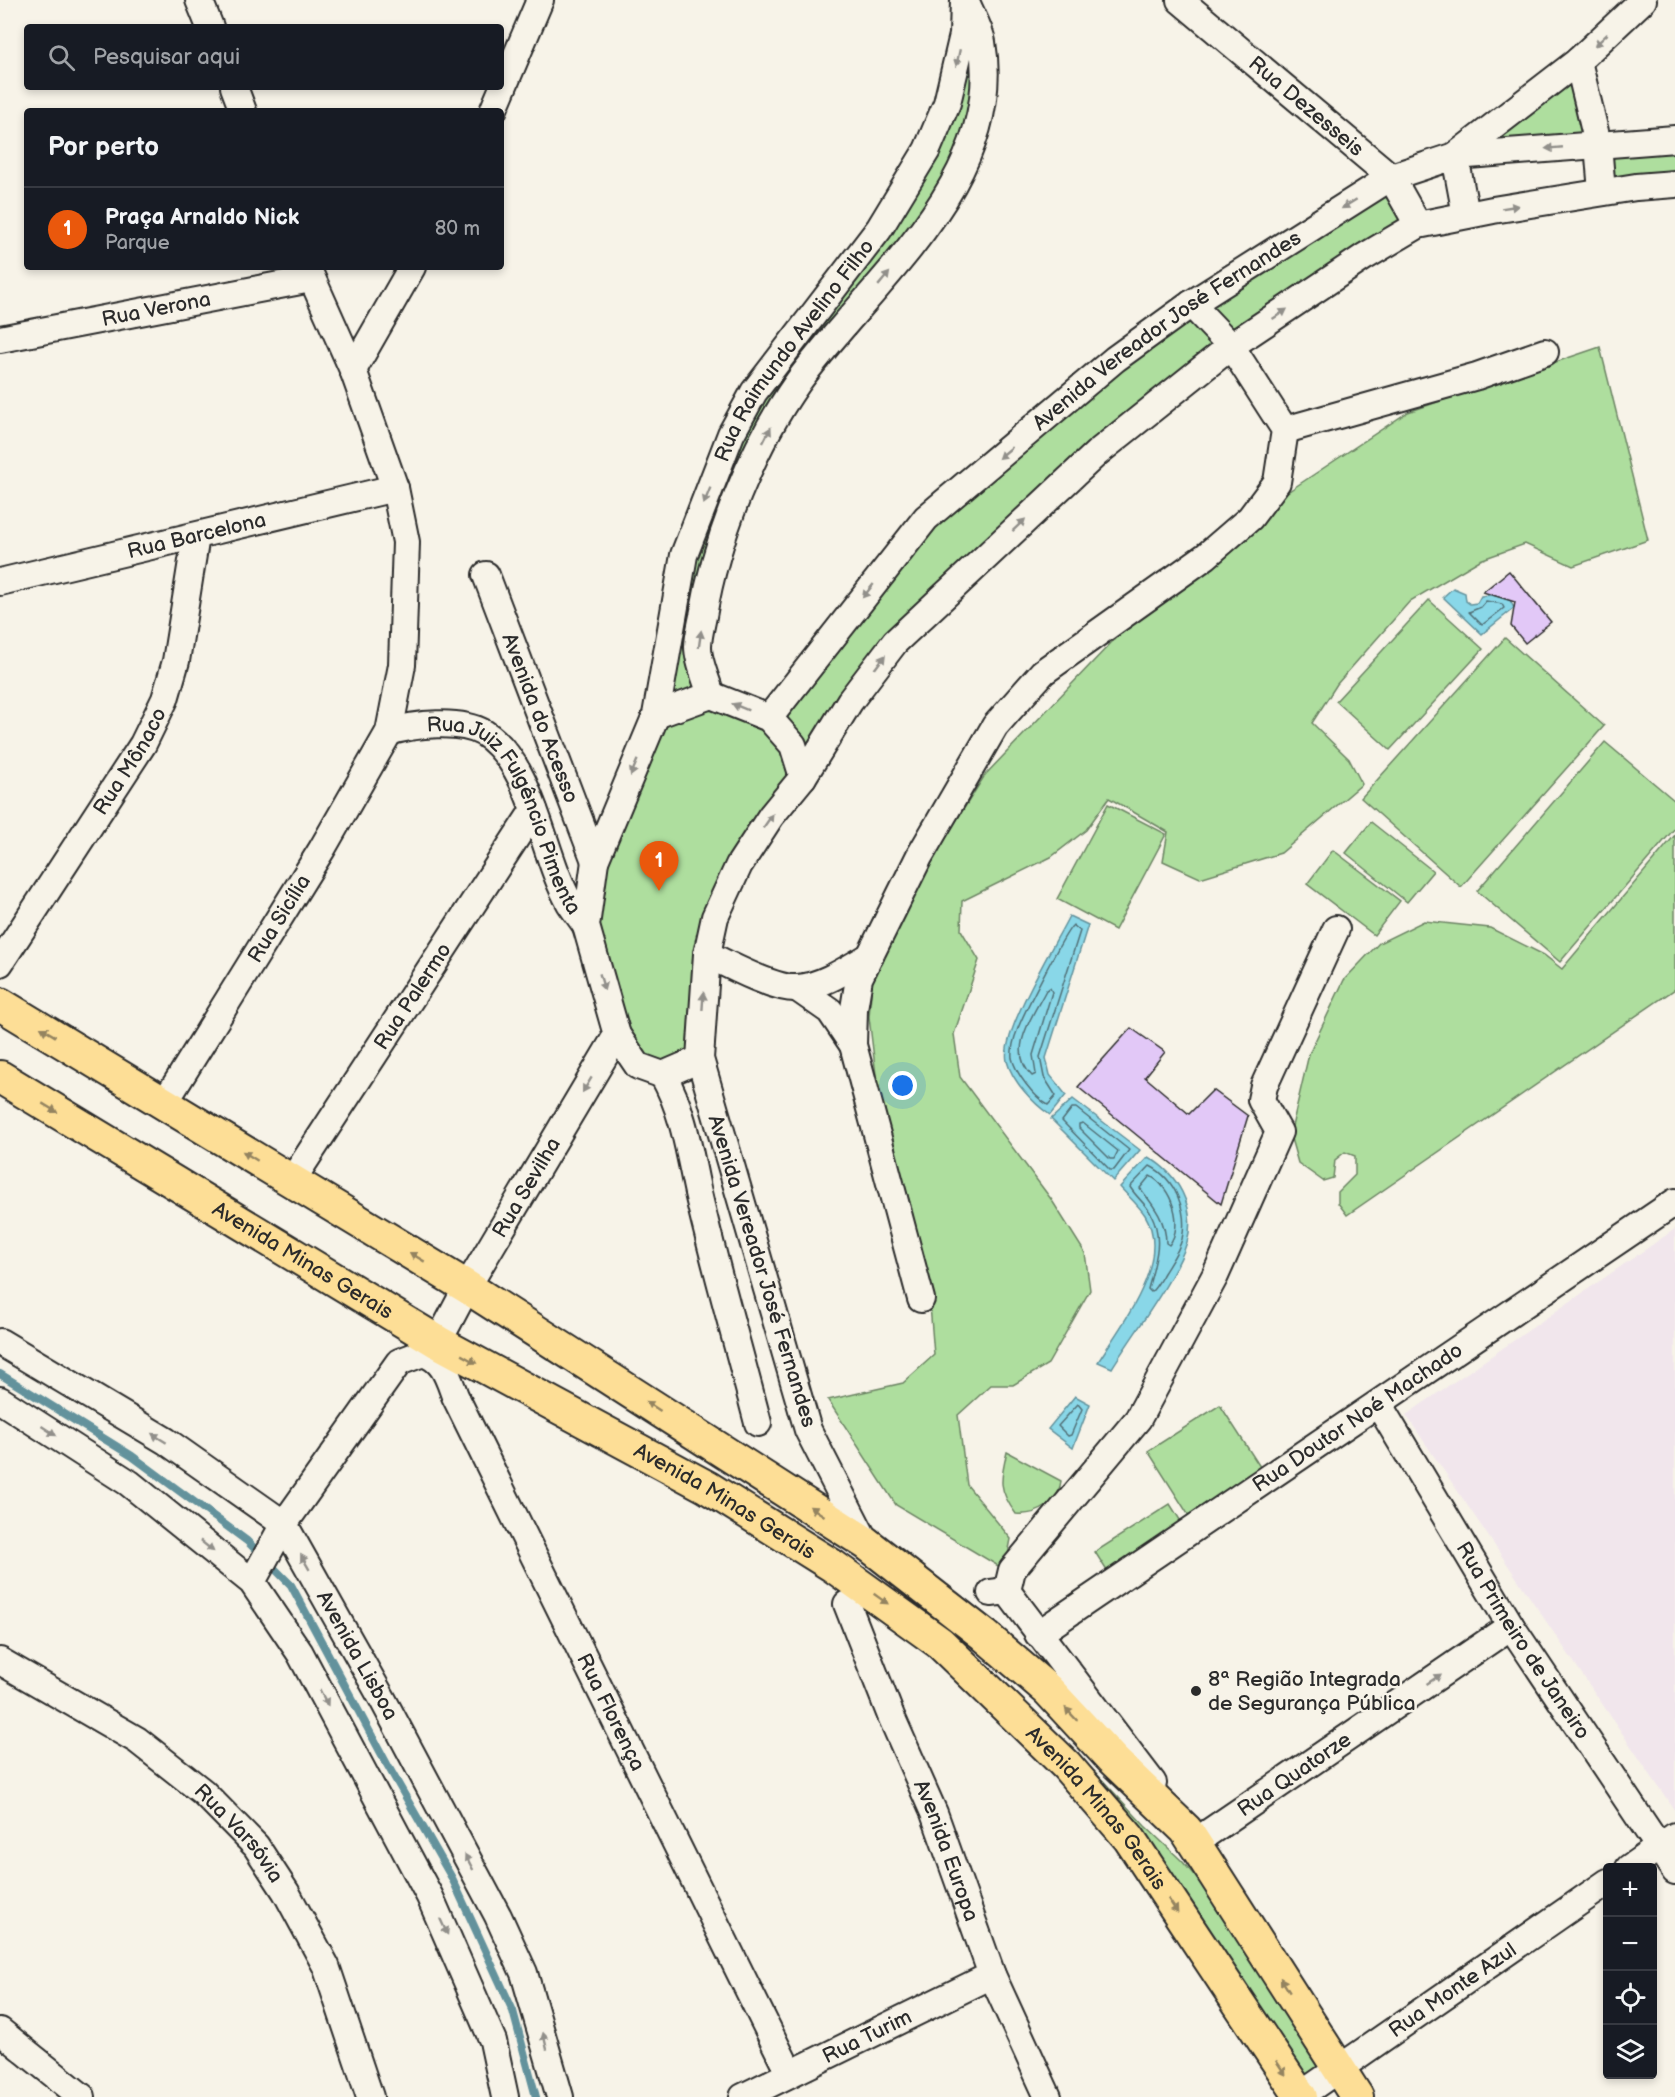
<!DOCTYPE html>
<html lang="pt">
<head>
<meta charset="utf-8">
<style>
	:root { --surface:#171b24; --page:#20242c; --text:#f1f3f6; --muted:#9ea1a6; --line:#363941; --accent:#ea580c }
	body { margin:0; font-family:"Balsamiq Sans",sans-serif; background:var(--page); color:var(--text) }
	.controls { position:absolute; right:18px; bottom:18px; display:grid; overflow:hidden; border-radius:6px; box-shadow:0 3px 9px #0003 }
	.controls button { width:54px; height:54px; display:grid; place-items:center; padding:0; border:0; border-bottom:2px solid var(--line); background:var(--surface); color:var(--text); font:30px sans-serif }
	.you { position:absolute; left:903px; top:1086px; width:21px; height:21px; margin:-15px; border:4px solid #fff; border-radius:50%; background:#1a73e8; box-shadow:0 0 0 9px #1a73e833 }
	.badge { display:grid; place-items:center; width:39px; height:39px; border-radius:50%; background:var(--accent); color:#fff; font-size:20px; font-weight:700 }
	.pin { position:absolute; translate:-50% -50px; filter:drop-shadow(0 2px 3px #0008) }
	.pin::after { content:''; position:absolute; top:32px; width:21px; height:18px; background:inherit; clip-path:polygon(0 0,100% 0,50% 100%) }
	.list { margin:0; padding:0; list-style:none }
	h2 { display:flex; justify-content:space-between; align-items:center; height:78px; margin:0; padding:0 24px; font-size:26px }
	h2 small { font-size:20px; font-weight:400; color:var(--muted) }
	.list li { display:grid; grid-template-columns:39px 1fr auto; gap:18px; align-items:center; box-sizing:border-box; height:84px; padding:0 24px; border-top:2px solid var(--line) }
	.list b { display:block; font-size:22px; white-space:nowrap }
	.list p { margin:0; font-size:20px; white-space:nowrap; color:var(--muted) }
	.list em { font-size:20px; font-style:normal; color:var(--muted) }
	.icon { flex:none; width:33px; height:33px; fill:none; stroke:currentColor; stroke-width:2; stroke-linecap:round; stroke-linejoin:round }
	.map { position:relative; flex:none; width:1675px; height:2097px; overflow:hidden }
	.search { position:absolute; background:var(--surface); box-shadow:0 3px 9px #0003; left:24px; top:24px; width:480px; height:66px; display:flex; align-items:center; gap:15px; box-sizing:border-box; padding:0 21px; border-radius:6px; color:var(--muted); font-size:22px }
	.panel { position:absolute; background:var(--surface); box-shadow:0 3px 9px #0003; left:24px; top:108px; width:480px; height:162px; border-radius:6px }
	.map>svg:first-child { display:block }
	.built { fill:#f1e6ec }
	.green { fill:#aede9e; stroke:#6c8464; stroke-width:1.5 }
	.water { fill:#89d7e8; stroke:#63929c; stroke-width:1.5 }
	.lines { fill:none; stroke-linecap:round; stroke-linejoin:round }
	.shore { stroke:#517077; stroke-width:1.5 }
	.stream { stroke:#63929c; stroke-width:8 }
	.building { fill:#e2c8f7; stroke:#2b2b2b; stroke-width:1.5 }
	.minor-casing { stroke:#2b2b2b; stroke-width:30 }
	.major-casing { stroke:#2b2b2b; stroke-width:36 }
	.minor { stroke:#f7f3e8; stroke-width:26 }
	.major { stroke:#fdde96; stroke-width:32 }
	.oneway { fill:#918f8a }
	.oneway2 { fill:#948460 }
	.poi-dot { fill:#2b2b2b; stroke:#f7f3e8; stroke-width:2 }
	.labels { text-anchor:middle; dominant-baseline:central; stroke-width:5; stroke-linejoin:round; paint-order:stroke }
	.street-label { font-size:21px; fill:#2b2b2b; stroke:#f7f3e8 }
	.poi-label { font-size:21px; fill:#2b2b2b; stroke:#f7f3e8; text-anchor:start }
</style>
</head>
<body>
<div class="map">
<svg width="1675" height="2097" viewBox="0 0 1675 2097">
	<rect width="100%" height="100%" fill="#f7f3e8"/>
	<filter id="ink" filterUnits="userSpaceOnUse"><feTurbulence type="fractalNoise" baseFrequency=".0167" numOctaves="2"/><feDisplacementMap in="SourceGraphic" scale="12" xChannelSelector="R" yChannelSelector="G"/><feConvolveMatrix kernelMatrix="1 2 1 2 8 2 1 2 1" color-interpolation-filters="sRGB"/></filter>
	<g filter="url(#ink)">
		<polygon class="built" points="1675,1229 1675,1811 1406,1415"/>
		<g class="green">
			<polygon points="982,40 971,145 798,382 707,593 712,695 769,718 926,518 1041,424 1391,177 1418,225 1231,346 895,642 715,917 700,1059 639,1064 586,926 656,715 684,555 731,434 879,229 956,68"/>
			<polygon points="1578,61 1598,144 1675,139 1675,184 1602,192 1598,144 1455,156"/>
			<polygon points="1600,347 1648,540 1573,566 1525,544 1480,560 1410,601 1337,684 1312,723 1349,759 1362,784 1281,853 1200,878 1163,861 1168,832 1109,798 1086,830 1051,857 962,901 961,930 979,960 954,1034 960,1077 1051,1199 1085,1253 1090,1290 1048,1364 1013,1385 991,1385 958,1415 967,1485 1011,1539 1005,1570 896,1505 828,1400 903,1383 934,1355 930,1305 911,1206 883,1118 877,1083 869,1017 873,971 897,915 985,775 1131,622 1286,493 1408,412"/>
			<polygon points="1429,600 1483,649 1390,750 1336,701"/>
			<polygon points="1505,638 1604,726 1461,887 1361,798"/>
			<polygon points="1605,742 1675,801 1675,828 1560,962 1477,891"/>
			<polygon points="1108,804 1166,834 1115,930 1057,899"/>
			<polygon points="1371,822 1433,871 1407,902 1346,853"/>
			<polygon points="1675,835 1675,989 1347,1215 1338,1203 1338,1192 1355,1175 1355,1156 1345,1152 1335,1160 1333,1178 1323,1181 1298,1163 1290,1135 1309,1054 1344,980 1379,943 1424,921 1490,928 1544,955 1562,969"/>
			<polygon points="1333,850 1400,901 1374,935 1307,884"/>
			<polygon points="1220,1405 1264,1473 1191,1519 1148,1451"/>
			<path d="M1007,1452L1061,1481C1059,1503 1038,1516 1016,1514C998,1490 1000,1480 1007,1452Z"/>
			<polygon points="1170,1504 1182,1523 1107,1571 1095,1552"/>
			<polygon points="1094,1771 1145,1826 1182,1861 1216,1901 1316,2061 1317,2068 1307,2074 1298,2074 1089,1772"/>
		</g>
		<g class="water">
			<polygon points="1453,588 1465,593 1466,601 1470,604 1477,603 1481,596 1492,595 1510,600 1514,608 1482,634 1443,597"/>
			<path d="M1069,916L1088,925L1046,1058L1050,1075L1066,1095L1050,1115C1033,1103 1012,1081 1007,1061C1000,1034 1055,944 1069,916Z"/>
			<polygon points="1073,1099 1140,1150 1113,1181 1051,1119"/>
			<path d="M1148,1157C1177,1173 1197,1207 1187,1242C1176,1278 1133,1334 1112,1368L1098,1362C1121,1325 1173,1261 1145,1215C1138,1205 1128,1196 1120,1187Z"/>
			<polygon points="1075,1396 1090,1404 1073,1448 1048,1429"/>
		</g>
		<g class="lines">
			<g class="shore">
				<polygon points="1486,601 1502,604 1504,608 1482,625 1469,612 1481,607"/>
				<path d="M1073,925L1080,931L1040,1057L1044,1077L1056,1096L1048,1105C1034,1097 1016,1074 1012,1058C1011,1050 1014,1038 1017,1031C1022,1016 1064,933 1073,925Z"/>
				<path d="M1050,988L1052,992L1033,1055L1036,1074L1032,1076C1006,1050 1033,1016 1046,990Z"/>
				<polygon points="1072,1108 1076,1108 1129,1150 1114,1170 1110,1170 1062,1121"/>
				<polygon points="1083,1123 1118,1151 1114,1159 1110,1159 1079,1128 1079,1124"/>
				<path d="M1150,1166C1176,1179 1188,1212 1182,1239C1179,1251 1170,1263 1164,1273C1160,1280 1156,1288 1151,1292L1148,1289C1155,1263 1164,1239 1151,1214C1146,1204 1136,1197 1130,1187Z"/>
				<path d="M1150,1176C1171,1186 1185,1225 1169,1245L1166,1243C1166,1220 1153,1205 1140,1188Z"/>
				<polygon points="1078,1404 1082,1409 1071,1435 1068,1436 1058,1426"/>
			</g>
			<polyline class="stream" points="0,1374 132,1456 247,1541 291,1585 388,1766 452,1878 513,2011 536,2097"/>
		</g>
		<g class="building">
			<polygon points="1509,571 1551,622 1525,643 1511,626 1515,602 1483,592"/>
			<polygon points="1131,1028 1165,1052 1145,1077 1189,1114 1213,1090 1248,1116 1221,1204 1078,1087"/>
		</g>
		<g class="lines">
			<g class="minor-casing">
				<g id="minor">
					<polyline points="199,0 210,27"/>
					<path id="s1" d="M1180,0L1391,177L1418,225"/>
					<polyline points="1578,61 1598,144 1602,192"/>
					<polyline points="234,87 243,111"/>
					<polyline points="493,111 540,0"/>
					<polyline points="1466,215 1455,156 1578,61 1643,0"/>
					<path id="s2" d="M0,339L311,279"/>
					<polyline points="353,370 412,267"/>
					<polyline points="1285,430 1477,376 1545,352"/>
					<path id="s3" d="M486,575L595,861"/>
					<path id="s4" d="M0,582L395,488"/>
					<path d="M711,695C707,681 698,662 698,647C698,637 701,626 703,616C716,538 752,447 798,382C870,282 1006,180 982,42C980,29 972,16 967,4"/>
					<polyline points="656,715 711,695 769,718 793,745 803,777"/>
					<path id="s5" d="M769,718L926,518L1115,359L1191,304L1391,177L1455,156L1675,139"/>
					<path id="s6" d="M389,732C414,724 460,719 484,733C534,765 542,856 570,903C575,911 581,918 586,926"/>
					<path d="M707,954C727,964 775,990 798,988C823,986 849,968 870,956"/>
					<path id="s7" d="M0,963L143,744L165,699L176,661L196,536"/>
					<polyline points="797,988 830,1011 853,1045"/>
					<path id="s8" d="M700,1059L663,1075L638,1066L617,1035L586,926L595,861L656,715L684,555L731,434L754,392L879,229L927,150L947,103L963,35L964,0"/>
					<path d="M663,1075C684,1112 689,1152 698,1193C716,1270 738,1346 758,1423"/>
					<path id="s9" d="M165,1102L322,849L389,732L402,665L406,542L395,488L353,370L307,267"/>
					<path id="s10" d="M291,1182L534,810"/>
					<polyline points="921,1299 853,1045 854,1009 859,978 919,857 995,726 1043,672 1206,556 1250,518 1277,482 1285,430 1231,346 1191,304"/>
					<path id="s11" d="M0,1342L166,1441L284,1524L383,1700L498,1916L524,1973L560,2097"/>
					<path id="s12" d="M438,1342L467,1287L617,1035"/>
					<polyline points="0,1400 129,1483 252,1582 300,1653 430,1897 493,2041 505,2097"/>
					<path id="s13" d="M1379,1405L1511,1626L1675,1871"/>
					<polyline points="866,1543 808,1430 700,1059 707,954 715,917 739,865 771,816 803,777 850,701 895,642 1097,453 1231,346 1364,257 1418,225 1493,210 1636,187 1675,184"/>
					<path id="s14" d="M252,1582L284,1524L399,1362L423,1353C444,1360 448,1377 455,1396L789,2072"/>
					<polyline points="1007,1591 1012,1570 1138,1419 1215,1276 1279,1132 1261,1100 1264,1086 1336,929"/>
					<polyline points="991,1593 1007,1591 1153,1783"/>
					<path id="s15" d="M847,1604L891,1716L934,1813L992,1975L1048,2097"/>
					<path id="s16" d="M1038,1634L1675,1202"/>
					<path id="s17" d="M0,1661L137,1740L203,1792L256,1846L286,1892L326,1966L370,2097"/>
					<path id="s18" d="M1195,1842L1511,1626"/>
					<polyline points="1629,1868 1675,1836"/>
					<polyline points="0,2031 82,2097"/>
					<path id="s19" d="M743,2097L992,1975"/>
					<path id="s20" d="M1298,2097L1608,1882"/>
				</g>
			</g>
			<g class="major-casing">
				<g id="major">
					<polyline points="0,1004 467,1287 866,1543 984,1635 1048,1690 1112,1759 1186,1830 1357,2097"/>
					<path id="s21" d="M0,1077L438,1342L707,1487L833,1566L940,1643L1066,1765L1129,1838L1301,2097"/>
				</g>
			</g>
			<use href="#minor" class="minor"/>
			<use href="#major" class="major"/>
		</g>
		<defs><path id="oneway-solid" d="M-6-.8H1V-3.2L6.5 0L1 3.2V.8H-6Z" transform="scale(1.5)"/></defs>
		<g class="oneway">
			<use href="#oneway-solid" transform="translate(1601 40) rotate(137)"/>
			<use href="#oneway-solid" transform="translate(958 58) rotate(102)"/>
			<use href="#oneway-solid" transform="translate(1554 148) rotate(175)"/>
			<use href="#oneway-solid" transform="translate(1349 204) rotate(148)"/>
			<use href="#oneway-solid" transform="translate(1510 207) rotate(-9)"/>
			<use href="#oneway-solid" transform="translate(884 279) rotate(-50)"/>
			<use href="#oneway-solid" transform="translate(1280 314) rotate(-34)"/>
			<use href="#oneway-solid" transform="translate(767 435) rotate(-63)"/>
			<use href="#oneway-solid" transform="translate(1005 453) rotate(140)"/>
			<use href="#oneway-solid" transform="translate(707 496) rotate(112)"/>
			<use href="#oneway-solid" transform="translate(1019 525) rotate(-43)"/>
			<use href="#oneway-solid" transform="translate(868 591) rotate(129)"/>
			<use href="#oneway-solid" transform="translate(700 639) rotate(-82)"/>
			<use href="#oneway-solid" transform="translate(880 662) rotate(-53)"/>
			<use href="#oneway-solid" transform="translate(740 707) rotate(-158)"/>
			<use href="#oneway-solid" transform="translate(634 768) rotate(113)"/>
			<use href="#oneway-solid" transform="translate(768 821) rotate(-55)"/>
			<use href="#oneway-solid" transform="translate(602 982) rotate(74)"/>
			<use href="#oneway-solid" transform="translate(703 1001) rotate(-86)"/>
			<use href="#oneway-solid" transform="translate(587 1085) rotate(121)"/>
			<use href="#oneway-solid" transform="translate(49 1431) rotate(33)"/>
			<use href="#oneway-solid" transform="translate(159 1438) rotate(-148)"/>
			<use href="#oneway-solid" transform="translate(207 1546) rotate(39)"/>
			<use href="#oneway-solid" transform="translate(305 1562) rotate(-120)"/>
			<use href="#oneway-solid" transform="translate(1434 1679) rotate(-34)"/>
			<use href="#oneway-solid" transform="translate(324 1698) rotate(62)"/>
			<use href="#oneway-solid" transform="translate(469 1862) rotate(-118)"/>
			<use href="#oneway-solid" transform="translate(444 1927) rotate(65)"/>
			<use href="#oneway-solid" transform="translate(545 2041) rotate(-103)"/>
		</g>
		<g class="oneway2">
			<use href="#oneway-solid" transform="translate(48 1032) rotate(-149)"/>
			<use href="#oneway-solid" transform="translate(50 1108) rotate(31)"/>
			<use href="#oneway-solid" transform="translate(250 1156) rotate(-148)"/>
			<use href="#oneway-solid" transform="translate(417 1257) rotate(-149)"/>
			<use href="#oneway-solid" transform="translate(469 1359) rotate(29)"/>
			<use href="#oneway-solid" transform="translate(653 1406) rotate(-147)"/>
			<use href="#oneway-solid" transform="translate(817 1511) rotate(-147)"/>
			<use href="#oneway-solid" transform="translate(881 1599) rotate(35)"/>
			<use href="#oneway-solid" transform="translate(1071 1714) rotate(-133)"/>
			<use href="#oneway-solid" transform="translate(1173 1906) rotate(56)"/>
			<use href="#oneway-solid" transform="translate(1285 1985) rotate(-122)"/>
			<use href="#oneway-solid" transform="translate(1281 2068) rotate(56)"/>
		</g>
	</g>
	<circle class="poi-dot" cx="1196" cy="1691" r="6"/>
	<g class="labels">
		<g class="street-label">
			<text stroke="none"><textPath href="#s1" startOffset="165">Rua Dezesseis</textPath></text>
			<text stroke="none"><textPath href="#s2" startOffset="159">Rua Verona</textPath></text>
			<text stroke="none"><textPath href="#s5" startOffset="560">Avenida Vereador José Fernandes</textPath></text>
			<text stroke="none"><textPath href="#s8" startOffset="838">Rua Raimundo Avelino Filho</textPath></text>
			<text stroke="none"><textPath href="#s4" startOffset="202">Rua Barcelona</textPath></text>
			<text stroke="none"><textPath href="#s3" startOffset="153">Avenida do Acesso</textPath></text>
			<text stroke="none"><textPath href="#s7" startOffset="240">Rua Mônaco</textPath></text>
			<text stroke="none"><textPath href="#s6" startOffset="170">Rua Juiz Fulgêncio Pimenta</textPath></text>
			<text stroke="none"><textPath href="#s9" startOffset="216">Rua Sicília</textPath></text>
			<text stroke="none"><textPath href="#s10" startOffset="222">Rua Palermo</textPath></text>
			<text stroke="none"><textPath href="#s12" startOffset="178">Rua Sevilha</textPath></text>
			<text stroke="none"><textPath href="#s21" startOffset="354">Avenida Minas Gerais</textPath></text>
			<text transform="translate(762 1271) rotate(73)">Avenida Vereador José Fernandes</text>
			<text stroke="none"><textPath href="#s16" startOffset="386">Rua Doutor Noé Machado</textPath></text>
			<text stroke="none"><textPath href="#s21" startOffset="840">Avenida Minas Gerais</textPath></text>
			<text stroke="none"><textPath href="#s13" startOffset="276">Rua Primeiro de Janeiro</textPath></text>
			<text stroke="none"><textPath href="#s11" startOffset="488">Avenida Lisboa</textPath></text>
			<text stroke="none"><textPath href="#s14" startOffset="699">Rua Florença</textPath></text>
			<text stroke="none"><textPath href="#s18" startOffset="120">Rua Quatorze</textPath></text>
			<text stroke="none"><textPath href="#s21" startOffset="1326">Avenida Minas Gerais</textPath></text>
			<text stroke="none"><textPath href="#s17" startOffset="297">Rua Varsóvia</textPath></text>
			<text stroke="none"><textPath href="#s15" startOffset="266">Avenida Europa</textPath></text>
			<text stroke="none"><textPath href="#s20" startOffset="188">Rua Monte Azul</textPath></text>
			<text stroke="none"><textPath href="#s19" startOffset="138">Rua Turim</textPath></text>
		</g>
		<g class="poi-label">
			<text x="1208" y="1679">8ª Região Integrada<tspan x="1208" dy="24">de Segurança Pública</tspan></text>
		</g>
	</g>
</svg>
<div class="controls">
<button>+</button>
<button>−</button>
<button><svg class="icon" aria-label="locate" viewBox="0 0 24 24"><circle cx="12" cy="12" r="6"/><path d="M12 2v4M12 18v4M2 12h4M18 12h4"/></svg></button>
<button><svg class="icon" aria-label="layers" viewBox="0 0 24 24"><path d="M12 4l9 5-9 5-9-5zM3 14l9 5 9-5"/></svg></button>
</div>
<div class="you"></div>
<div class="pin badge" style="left:659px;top:891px">1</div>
<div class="search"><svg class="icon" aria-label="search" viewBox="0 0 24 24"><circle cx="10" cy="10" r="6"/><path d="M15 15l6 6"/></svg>Pesquisar aqui</div>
<section class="panel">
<h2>Por perto<small></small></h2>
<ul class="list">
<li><span class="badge">1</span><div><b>Praça Arnaldo Nick</b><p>Parque</p></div><em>80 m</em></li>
</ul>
</section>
</div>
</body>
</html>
